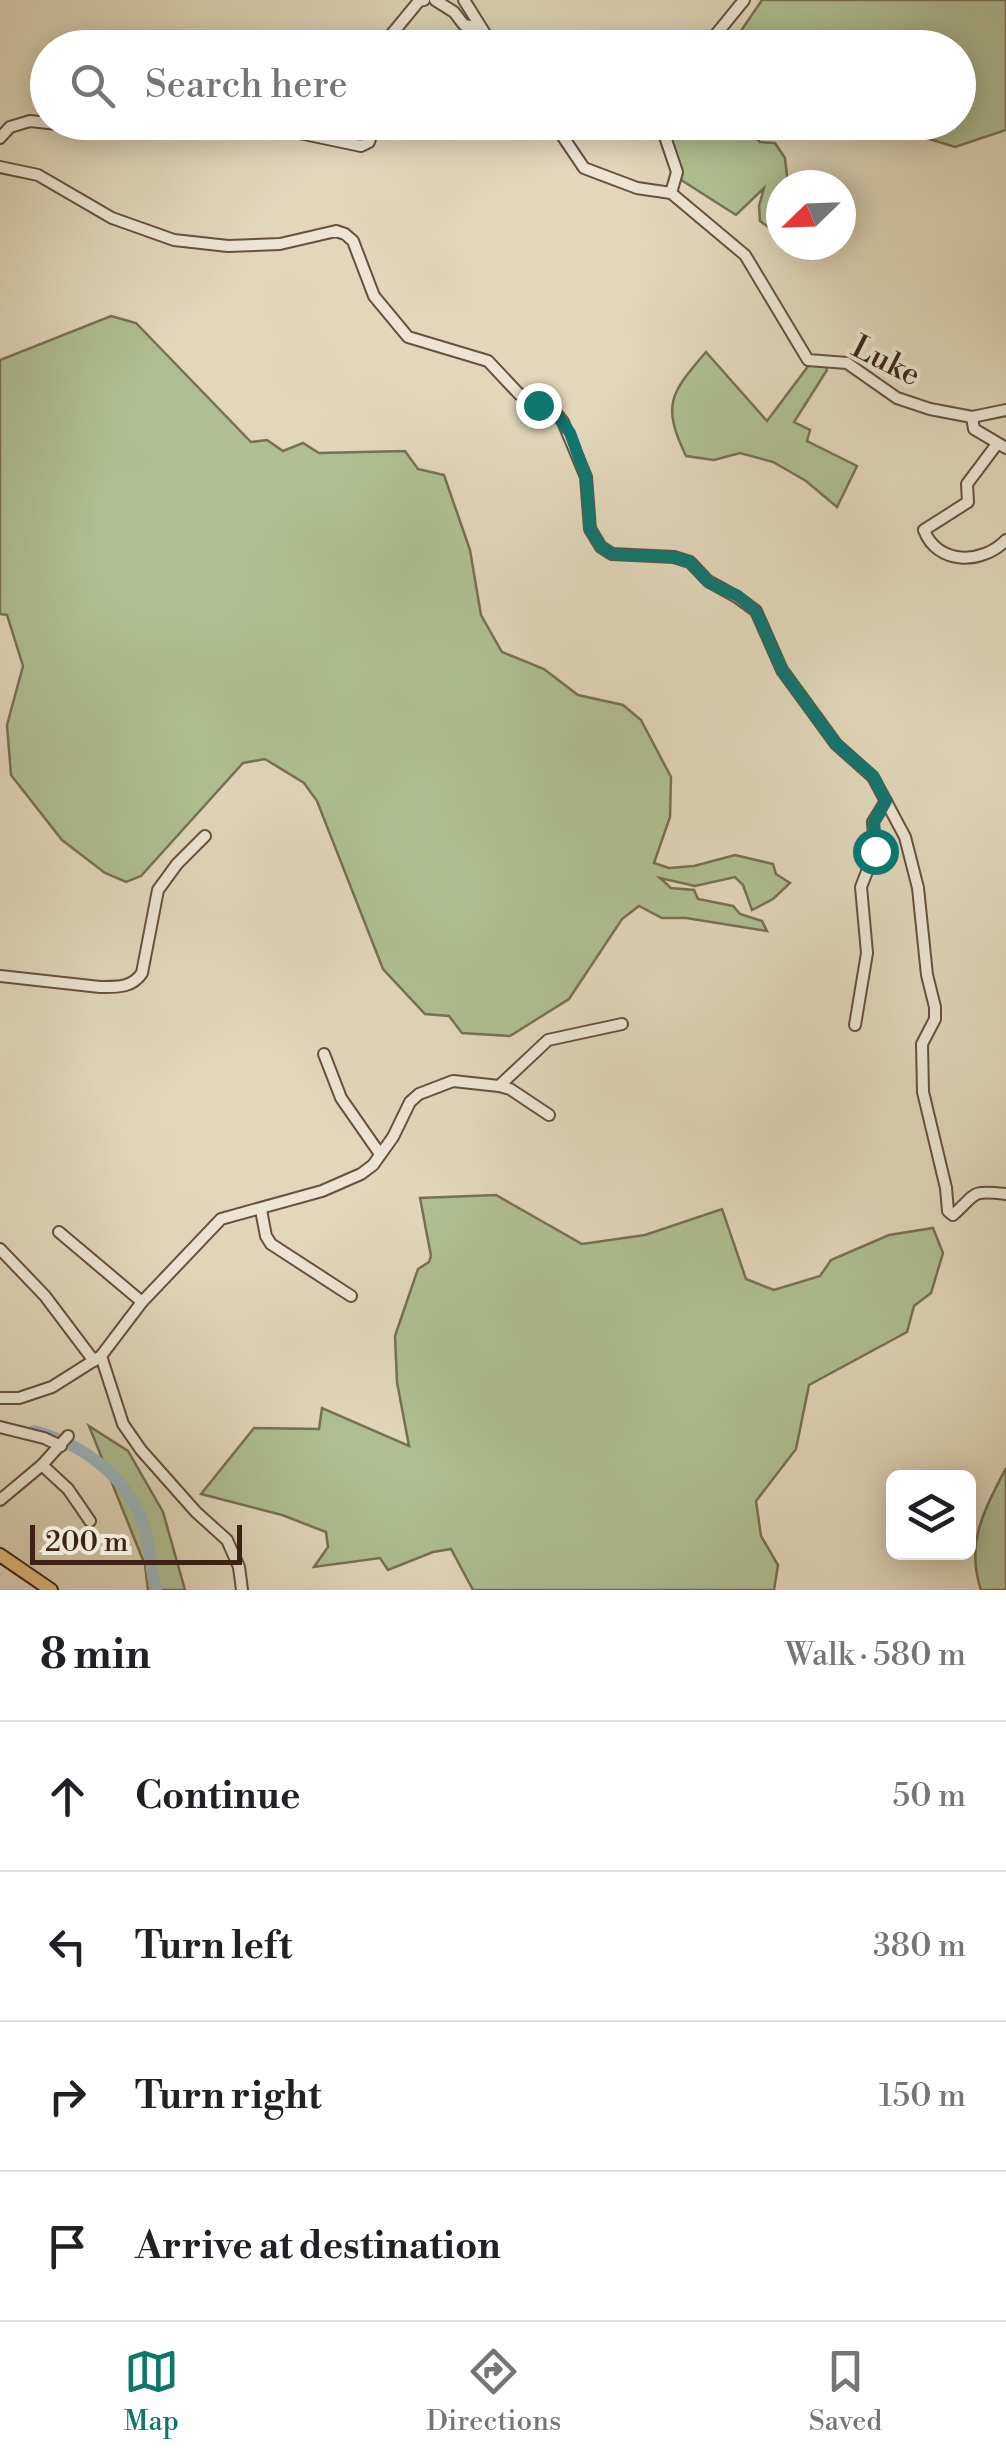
<!DOCTYPE html>
<html lang="en">
<head>
<meta charset="utf-8">
<style>
	:root { --surface:#fff; --page:#f6f6f6; --text:#202124; --muted:#757577; --line:#e0e0e0; --accent:#0f766e }
	body { margin:0; font-family:"Libre Bodoni",serif; background:var(--page); color:var(--text) }
	.controls { position:absolute; right:30px; bottom:30px; display:grid; overflow:hidden; border-radius:15px; box-shadow:0 5px 25px #0003 }
	.controls button { width:90px; height:90px; display:grid; place-items:center; padding:0; border:0; border-bottom:2px solid var(--line); background:var(--surface); color:var(--text); font:50px sans-serif }
	.compass { position:absolute; left:766px; top:170px; width:90px; height:90px; border-radius:50%; background:var(--surface); box-shadow:0 5px 25px #0003; rotate:247deg }
	.scale { position:absolute; left:30px; bottom:25px; width:212px; box-sizing:border-box; padding-left:10px; border:5px solid #3e2315; border-top:0; font-size:28px; line-height:35px; white-space:nowrap; color:#3e2315; -webkit-text-stroke:8px #ece5d3; paint-order:stroke }
	.stop { position:absolute; width:30px; height:30px; margin:-22px; border:8px solid #0f766e; border-radius:50%; background:#fff }
	.stop.end { background:#0f766e; border-color:#fff; box-shadow:0 2px 10px #0008 }
	.list { margin:0; padding:0; list-style:none }
	h2 { display:flex; justify-content:space-between; align-items:center; height:130px; margin:0; padding:0 40px; font-size:42px }
	h2 small { font-size:32px; font-weight:400; color:var(--muted) }
	.list li { display:grid; grid-template-columns:65px 1fr auto; gap:30px; align-items:center; box-sizing:border-box; height:150px; padding:0 40px; border-top:2px solid var(--line) }
	.list b { display:block; font-size:38px; white-space:nowrap }
	.list em { font-size:32px; font-style:normal; color:var(--muted) }
	.icon { flex:none; width:55px; height:55px; fill:none; stroke:currentColor; stroke-width:2; stroke-linecap:round; stroke-linejoin:round }
	.map { position:relative; flex:none; width:1006px; height:1590px; overflow:hidden }
	.search { position:absolute; background:var(--surface); box-shadow:0 5px 25px #0003; left:30px; right:30px; top:30px; height:110px; display:flex; align-items:center; gap:25px; box-sizing:border-box; padding:0 35px; border-radius:55px; color:var(--muted); font-size:38px }
	.sheet { height:730px; background:var(--surface) }
	nav { display:flex; justify-content:space-around; align-items:center; box-sizing:border-box; height:140px; border-top:2px solid var(--line); background:var(--surface); font-size:28px; color:var(--muted) }
	nav a { display:grid; justify-items:center; gap:5px }
	nav .on { color:var(--accent) }
	.map>svg:first-child { display:block }
	.green { fill:#afbf93; stroke:#767154; stroke-width:2.5 }
	.lines { fill:none; stroke-linecap:round; stroke-linejoin:round }
	.river { stroke:#9bb6bc; stroke-width:12 }
	.minor-casing { stroke:#67503e; stroke-width:14 }
	.major-casing { stroke:#3e2315; stroke-width:16 }
	.minor { stroke:#ece5d3; stroke-width:10 }
	.major { stroke:#e0bc7e; stroke-width:12 }
	.route { stroke:#0f766e; stroke-width:12 }
	.labels { text-anchor:middle; dominant-baseline:central; stroke-width:8; stroke-linejoin:round; paint-order:stroke }
	.street-label { font-size:32px; fill:#3e2315; stroke:#ece5d3 }
</style>
</head>
<body>
<div class="map">
<svg width="1006" height="1590" viewBox="0 0 1006 1590">
	<rect width="100%" height="100%" fill="#e1d7bb"/>
	<filter id="stains"><feTurbulence type="fractalNoise" baseFrequency=".002" numOctaves="4"/><feColorMatrix values="0 0 0 0 .2 0 0 0 0 .09 0 0 0 0 .02 0 0 0 .5 -.17"/></filter>
	<radialGradient id="worn" r=".72"><stop offset=".6" stop-color="#630" stop-opacity="0"/><stop offset="1" stop-color="#630" stop-opacity=".3"/></radialGradient>
	<g class="green">
		<polygon points="762,0 1006,0 1006,130 955,147 907,132 895,123 958,122 958,48 802,47 788,34 780,47 730,47"/>
		<polygon points="661,123 671,123 681,129 682,123 739,123 760,142 775,143 785,158 788,185 781,185 781,236 760,221 759,206 764,188 736,215 678,178"/>
		<polygon points="111,316 136,323 251,442 267,440 283,451 303,443 319,453 405,451 418,469 444,475 470,550 481,615 502,652 544,669 578,695 623,705 641,720 671,777 670,817 654,863 669,868 694,866 735,855 773,864 776,874 790,883 773,899 752,910 743,885 735,877 695,886 660,878 671,888 694,890 698,899 733,906 740,914 762,921 767,931 686,918 662,918 639,906 622,919 569,999 510,1036 462,1033 449,1016 425,1014 383,969 317,801 304,783 265,759 243,763 141,876 126,882 105,873 62,840 11,775 7,725 23,666 7,615 0,614 0,360"/>
		<path d="M706,352L767,421L809,365L825,364L827,370L794,422L810,430L807,441L857,466L837,507L806,481L773,462L740,453L714,460L686,456C661,404 671,393 706,352Z"/>
		<polygon points="496,1195 582,1244 645,1235 722,1209 746,1279 774,1290 820,1276 831,1260 889,1235 933,1228 943,1253 931,1293 914,1306 907,1332 809,1385 796,1449 756,1501 761,1536 778,1565 774,1590 473,1590 451,1549 433,1552 388,1570 380,1558 314,1567 328,1547 326,1532 282,1515 201,1494 254,1428 319,1429 322,1408 409,1446 397,1382 395,1336 418,1269 429,1262 431,1256 420,1198"/>
		<polygon points="89,1426 128,1451 163,1512 185,1590 148,1590 145,1565"/>
		<path d="M1006,1468V1590H981C965,1542 985,1509 1006,1468Z"/>
	</g>
	<g class="lines">
		<path class="river" d="M34,1431C87,1445 134,1482 147,1537C151,1554 151,1573 156,1590"/>
		<g class="minor-casing">
			<g id="minor">
				<polyline points="435,0 454,12 464,25 481,28"/>
				<polyline points="464,0 494,48"/>
				<polyline points="370,48 391,35 419,1 424,0"/>
				<polyline points="705,48 744,0"/>
				<polyline points="266,122 285,130 361,146 369,142 375,122"/>
				<polyline points="553,122 584,168 637,188 671,193 745,255 808,360 847,363 897,398 930,409 972,417 1006,410"/>
				<polyline points="660,122 677,172 671,193"/>
				<polyline points="0,138 10,127 30,121 139,133 156,132 187,122"/>
				<path d="M0,167L38,175L112,218L174,240L228,246L280,244L336,231L345,234L353,241L374,296L408,337L488,361L519,394L556,413L563,422L586,477L590,529L601,547L612,554L674,557L690,562L708,581L737,597L756,611L782,670L836,744L873,777L905,837L918,888L927,975L935,1007V1019L922,1044L923,1092L946,1188L948,1211L953,1215C978,1193 969,1190 1006,1194"/>
				<polyline points="972,417 974,429 1006,448"/>
				<path d="M997,444L967,484L968,502L924,530C937,565 982,565 1006,540"/>
				<path d="M0,976L100,987C117,987 132,988 142,973L158,890L177,864L205,836"/>
				<polyline points="855,1025 867,953 861,887 875,851 873,822 886,801"/>
				<polyline points="324,1054 341,1098 380,1154"/>
				<polyline points="499,1086 548,1040 622,1024"/>
				<polyline points="261,1210 266,1236 271,1244 351,1296"/>
				<polyline points="59,1232 142,1302"/>
				<polyline points="0,1249 45,1296 94,1361"/>
				<polyline points="101,1356 123,1424 141,1450 196,1512 227,1540 239,1567 242,1590"/>
				<polyline points="0,1398 19,1398 52,1387 101,1356 142,1302 221,1219 322,1191 361,1174 373,1165 393,1137 410,1102 419,1094 453,1081 499,1086 510,1089 549,1115"/>
				<polyline points="0,1427 44,1438 61,1446"/>
				<polyline points="42,1465 68,1489 90,1521"/>
				<polyline points="0,1500 42,1465 68,1436"/>
			</g>
		</g>
		<g class="major-casing">
			<polyline id="major" points="0,1555 51,1590"/>
		</g>
		<use href="#minor" class="minor"/>
		<use href="#major" class="major"/>
	</g>
	<g class="lines">
		<polyline class="route" points="538,405 556,414 570,433 586,477 590,529 601,547 612,554 674,557 690,562 708,582 738,596 756,611 782,670 836,744 873,776 886,801 874,822 875,851"/>
	</g>
	<g class="labels">
		<g class="street-label">
			<text transform="translate(886 361) rotate(27)">Luke</text>
		</g>
	</g>
	<rect width="100%" height="100%" filter="url(#stains)"/>
	<rect width="100%" height="100%" fill="url(#worn)"/>
</svg>
<div class="controls">
<button><svg class="icon" aria-label="layers" viewBox="0 0 24 24"><path d="M12 4l9 5-9 5-9-5zM3 14l9 5 9-5"/></svg></button>
</div>
<svg class="compass" viewBox="-18 -18 36 36"><path d="M0-13l5 13h-10z" fill="#e53935"/><path d="M0 13l5-13h-10z" fill="#757577"/></svg>
<div class="scale">200 m</div>
<div class="stop" style="left:875px;top:851px"></div>
<div class="stop end" style="left:538px;top:405px"></div>
<div class="search"><svg class="icon" aria-label="search" viewBox="0 0 24 24"><circle cx="10" cy="10" r="6"/><path d="M15 15l6 6"/></svg>Search here</div>
</div>
<section class="sheet">
<h2>8 min<small>Walk · 580 m</small></h2>
<ul class="list">
<li><svg class="icon" aria-label="ahead" viewBox="0 0 24 24"><path d="M12 20V5M6 11l6-6 6 6"/></svg><div><b>Continue</b></div><em>50 m</em></li>
<li><svg class="icon" aria-label="left" viewBox="0 0 24 24"><path d="M17 20v-9H6M10 6l-5 5 5 5"/></svg><div><b>Turn left</b></div><em>380 m</em></li>
<li><svg class="icon" aria-label="right" viewBox="0 0 24 24"><path d="M7 20v-9h11M14 6l5 5-5 5"/></svg><div><b>Turn right</b></div><em>150 m</em></li>
<li><svg class="icon" aria-label="arrive" viewBox="0 0 24 24"><path d="M6 21V4h12l-3 4 3 4H6"/></svg><div><b>Arrive at destination</b></div></li>
</ul>
</section>
<nav>
<a class="on"><svg class="icon" aria-label="map" viewBox="0 0 24 24"><path d="M3 6l6-2 6 2 6-2v14l-6 2-6-2-6 2zM9 4v14M15 6v14"/></svg>Map</a>
<a><svg class="icon" aria-label="directions" viewBox="0 0 24 24"><path d="M12 3l9 9-9 9-9-9zM9 14v-3h6M13 9l2 2-2 2"/></svg>Directions</a>
<a><svg class="icon" aria-label="saved" viewBox="0 0 24 24"><path d="M7 4h10v16l-5-4-5 4z"/></svg>Saved</a>
</nav>
</body>
</html>
